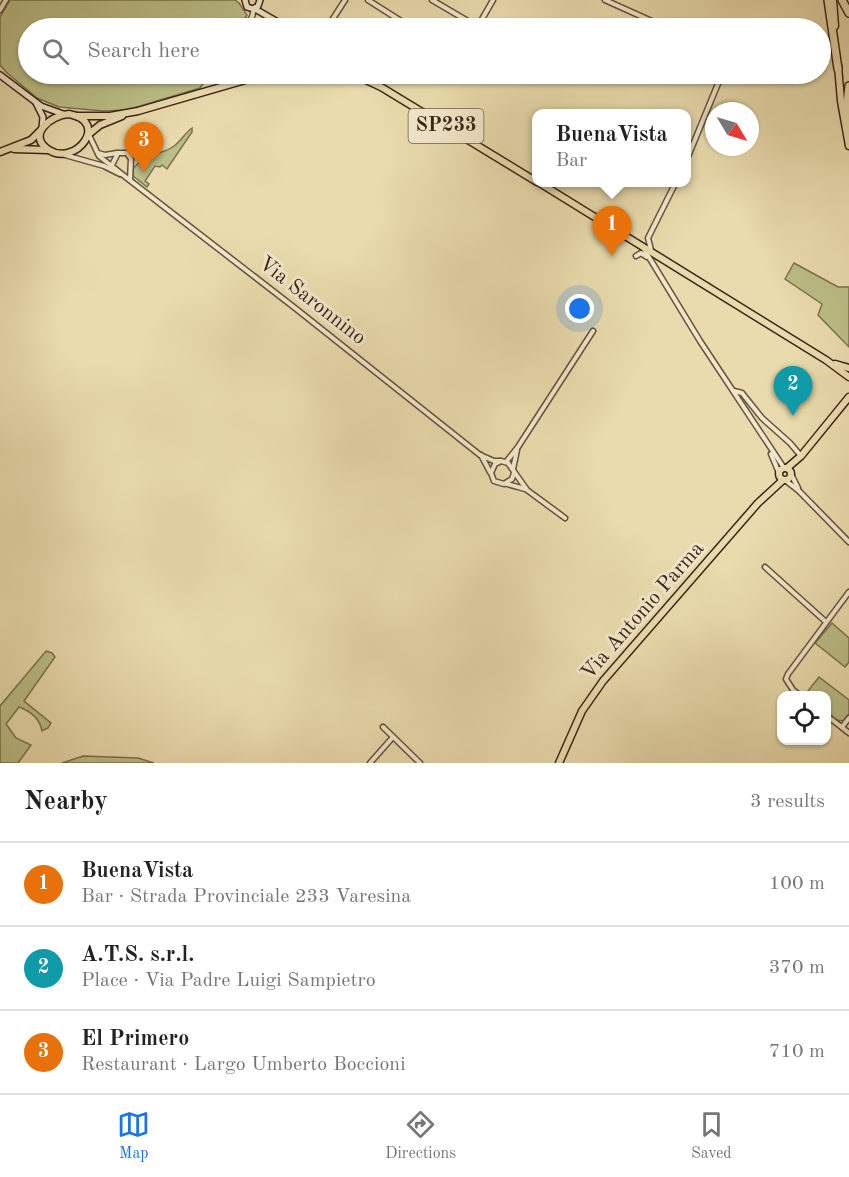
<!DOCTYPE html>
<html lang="en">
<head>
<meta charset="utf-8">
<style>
	:root { --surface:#fff; --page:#f2f2f2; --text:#222; --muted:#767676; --line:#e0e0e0; --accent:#1a73e8 }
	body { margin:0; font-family:"Old Standard TT",serif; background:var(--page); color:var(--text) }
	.controls { position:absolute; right:18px; bottom:18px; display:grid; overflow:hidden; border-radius:12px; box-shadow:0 2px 4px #0004 }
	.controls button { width:54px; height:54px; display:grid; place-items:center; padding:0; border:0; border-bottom:2px solid var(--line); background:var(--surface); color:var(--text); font:30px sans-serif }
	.compass { position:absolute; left:705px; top:102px; width:54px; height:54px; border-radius:50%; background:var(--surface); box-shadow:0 2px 4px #0004; rotate:128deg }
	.you { position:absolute; left:580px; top:309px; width:21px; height:21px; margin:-15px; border:4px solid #fff; border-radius:50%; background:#1a73e8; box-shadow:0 0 0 9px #1a73e833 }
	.badge { display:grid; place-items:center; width:39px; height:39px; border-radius:50%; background:var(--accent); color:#fff; font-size:20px; font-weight:700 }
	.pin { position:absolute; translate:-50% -50px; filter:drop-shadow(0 2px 3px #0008) }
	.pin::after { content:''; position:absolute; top:32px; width:21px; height:18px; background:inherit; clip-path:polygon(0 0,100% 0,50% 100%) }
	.popup { position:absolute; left:532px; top:109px; width:159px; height:78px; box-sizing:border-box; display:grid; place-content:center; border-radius:12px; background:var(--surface); filter:drop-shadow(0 2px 4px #0005); font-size:20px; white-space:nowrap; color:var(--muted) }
	.popup b { font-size:22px; color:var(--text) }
	.popup::after { content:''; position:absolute; left:50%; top:100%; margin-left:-12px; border:12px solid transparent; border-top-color:var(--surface) }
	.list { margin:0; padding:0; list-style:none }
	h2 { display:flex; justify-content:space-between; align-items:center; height:78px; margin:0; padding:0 24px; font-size:26px }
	h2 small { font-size:20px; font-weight:400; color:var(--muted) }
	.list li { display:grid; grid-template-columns:39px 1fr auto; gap:18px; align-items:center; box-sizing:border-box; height:84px; padding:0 24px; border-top:2px solid var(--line) }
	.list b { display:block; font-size:22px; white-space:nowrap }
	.list p { margin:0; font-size:20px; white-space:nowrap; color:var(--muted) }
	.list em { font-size:20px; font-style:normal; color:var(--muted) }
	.icon { flex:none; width:33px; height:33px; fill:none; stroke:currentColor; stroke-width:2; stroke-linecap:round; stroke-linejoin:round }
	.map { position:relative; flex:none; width:849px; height:763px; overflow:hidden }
	.search { position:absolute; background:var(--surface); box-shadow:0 2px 4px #0004; left:18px; right:18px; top:18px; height:66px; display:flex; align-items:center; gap:15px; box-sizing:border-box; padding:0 21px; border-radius:33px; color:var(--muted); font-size:22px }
	.sheet { height:330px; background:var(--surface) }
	nav { display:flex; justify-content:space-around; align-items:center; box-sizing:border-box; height:84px; border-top:2px solid var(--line); background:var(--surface); font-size:16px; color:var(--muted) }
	nav a { display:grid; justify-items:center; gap:3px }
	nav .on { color:var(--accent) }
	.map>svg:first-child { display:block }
	.green { fill:#bbbe86; stroke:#7c7150; stroke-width:1.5 }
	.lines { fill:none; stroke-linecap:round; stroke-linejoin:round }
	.street-casing { stroke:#67523e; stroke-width:7 }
	.secondary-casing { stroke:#3c2419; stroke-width:8 }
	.primary-casing { stroke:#3c2419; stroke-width:9 }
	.highway-casing { stroke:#3c2419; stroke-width:10 }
	.street { stroke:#f1e8ca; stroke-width:4 }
	.secondary { stroke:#f1e8ca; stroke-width:5 }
	.primary { stroke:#e9dbad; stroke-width:6 }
	.highway { stroke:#e9dbad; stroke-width:7 }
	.labels { text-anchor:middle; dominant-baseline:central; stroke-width:6; stroke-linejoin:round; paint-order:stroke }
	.shield { fill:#f1e8ca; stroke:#725f4e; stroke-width:1.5 }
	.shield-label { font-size:20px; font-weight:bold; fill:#3c2419 }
	.street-label { font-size:21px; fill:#3c2419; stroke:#f1e8ca }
</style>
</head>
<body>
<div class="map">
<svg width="849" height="763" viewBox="0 0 849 763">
	<rect width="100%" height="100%" fill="#e9dbad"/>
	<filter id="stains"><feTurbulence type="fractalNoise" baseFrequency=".00333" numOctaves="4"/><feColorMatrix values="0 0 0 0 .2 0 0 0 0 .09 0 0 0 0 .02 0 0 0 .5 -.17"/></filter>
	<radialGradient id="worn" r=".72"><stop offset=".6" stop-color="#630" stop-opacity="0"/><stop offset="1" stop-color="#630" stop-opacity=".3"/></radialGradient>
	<g class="green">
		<polygon points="10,0 235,0 239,3 247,15 238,28 28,28 28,74 210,74 200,88 127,110 103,111 59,107 37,98 6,72 0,65 0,17"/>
		<path d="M192,128V132L167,169L162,165L160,167L155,166L145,181L149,184L147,187L133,176V169C150,148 158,158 174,146C181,141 185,133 192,128Z"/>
		<polygon points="794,263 838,287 849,287 849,347 818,315 822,304 785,279"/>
		<polygon points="832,623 849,638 849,662 845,667 815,643"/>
		<path d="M46,651L52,653L55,657L24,701L51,723L48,728L42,731C40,719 30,711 19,707L6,724L16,738L31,745L18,763H0V706Z"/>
		<polygon points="819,677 849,700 849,714 844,721 836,720 827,713 826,696 804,696"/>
		<polygon points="83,756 138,758 154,763 62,763"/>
	</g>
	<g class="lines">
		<g class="street-casing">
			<g id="street">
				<polyline points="368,0 412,28"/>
				<polyline points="432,0 478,27"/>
				<polyline points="605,0 667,28"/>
				<polyline points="0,10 6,0"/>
				<polyline points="244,28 252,17 254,9"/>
				<polyline points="327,28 345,0"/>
				<polyline points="477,28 493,0"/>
				<polyline points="89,135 99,156 123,175 295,308 480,455 494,461 501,461"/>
				<polyline points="98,153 105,155 117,153"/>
				<polyline points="65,155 104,166 120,174"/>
				<polyline points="687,159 722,74"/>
				<polyline points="111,167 118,153 127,153 131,159 130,180"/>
				<polyline points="644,249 700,341 784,468"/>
				<polyline points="651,250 648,238 676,182"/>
				<polyline points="636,256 641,253 647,257"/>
				<polyline points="734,391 742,393 762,418 790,443 801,456"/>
				<polyline points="771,454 779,473"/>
				<polyline points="481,455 490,472"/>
				<polyline points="506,462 518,447 593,331"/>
				<polyline points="513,469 517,450"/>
				<polyline points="514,473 512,479 504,484 494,481 491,473 495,464 501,461 508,463 527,490 565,518"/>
				<polyline points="791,474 798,488"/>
				<polyline points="785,480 799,491 849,542"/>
				<polyline points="507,484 525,489"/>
				<polyline points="765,567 826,622"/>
				<polyline points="801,696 793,690 786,679 788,674 849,592"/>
				<polyline points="826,715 849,733"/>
				<polyline points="383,727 420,763"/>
				<polyline points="842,727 849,718"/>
				<polyline points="370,763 393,737"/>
			</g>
		</g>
		<g class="secondary-casing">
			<g id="secondary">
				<polyline points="245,0 247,7 253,9 258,6 260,0"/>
				<polyline points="255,9 288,28"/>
				<polyline points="0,75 41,106 63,114"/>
				<polyline points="36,103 43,117 42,128"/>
			</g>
		</g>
		<g class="primary-casing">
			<g id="primary">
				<polyline points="833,0 835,26"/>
				<polyline points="838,66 841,101 849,146"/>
				<polyline points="353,74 381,87 537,182"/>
				<path d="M69,114C111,122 75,167 49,150C26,136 50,115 69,114Z"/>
				<polyline points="76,116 110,116 138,111 266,74"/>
				<polyline points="89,134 100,125 122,116"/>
				<polyline points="14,149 48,150"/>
				<polyline points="0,152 31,140 41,130"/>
				<polyline points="538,182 826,360 849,377"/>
				<polyline points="835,364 849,368"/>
				<circle cx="785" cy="474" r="6"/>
				<polyline points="787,468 801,456 849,397"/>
				<polyline points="559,763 582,711 603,681 758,503 783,480"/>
			</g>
		</g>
		<g class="highway-casing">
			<g id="highway">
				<polyline points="828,0 838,69"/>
				<polyline points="842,0 849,13"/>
				<polyline points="849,86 846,113 849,134"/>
			</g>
		</g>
		<use href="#street" class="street"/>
		<use href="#secondary" class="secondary"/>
		<use href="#primary" class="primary"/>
		<use href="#highway" class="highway"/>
	</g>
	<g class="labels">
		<rect class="shield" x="408.5" y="109" width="75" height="34" rx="4.5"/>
		<g class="shield-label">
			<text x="446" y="126">SP233</text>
		</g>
		<g class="street-label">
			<text transform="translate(312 301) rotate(38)">Via Saronnino</text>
			<text transform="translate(643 611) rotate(-49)">Via Antonio Parma</text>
		</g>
	</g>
	<rect width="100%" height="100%" filter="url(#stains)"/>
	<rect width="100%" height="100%" fill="url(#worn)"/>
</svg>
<div class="controls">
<button><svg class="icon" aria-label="locate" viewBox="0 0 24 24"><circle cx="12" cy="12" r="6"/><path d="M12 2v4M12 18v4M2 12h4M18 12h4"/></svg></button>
</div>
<svg class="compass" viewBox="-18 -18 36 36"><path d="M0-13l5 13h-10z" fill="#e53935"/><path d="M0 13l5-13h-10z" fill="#767676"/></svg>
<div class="you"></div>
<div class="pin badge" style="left:612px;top:256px;background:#e8710a">1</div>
<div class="popup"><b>BuenaVista</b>Bar</div>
<div class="pin badge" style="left:793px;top:416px;background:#0f9aa8">2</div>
<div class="pin badge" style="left:144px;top:172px;background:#e8710a">3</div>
<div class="search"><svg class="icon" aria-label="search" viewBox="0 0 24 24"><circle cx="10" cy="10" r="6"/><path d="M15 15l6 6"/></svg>Search here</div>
</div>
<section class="sheet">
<h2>Nearby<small>3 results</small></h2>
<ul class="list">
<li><span class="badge" style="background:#e8710a">1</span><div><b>BuenaVista</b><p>Bar · Strada Provinciale 233 Varesina</p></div><em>100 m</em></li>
<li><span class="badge" style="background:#0f9aa8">2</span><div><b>A.T.S. s.r.l.</b><p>Place · Via Padre Luigi Sampietro</p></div><em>370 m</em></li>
<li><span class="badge" style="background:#e8710a">3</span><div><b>El Primero</b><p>Restaurant · Largo Umberto Boccioni</p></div><em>710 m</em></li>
</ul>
</section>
<nav>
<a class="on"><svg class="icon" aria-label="map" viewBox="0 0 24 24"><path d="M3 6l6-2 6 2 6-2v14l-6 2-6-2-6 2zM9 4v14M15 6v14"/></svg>Map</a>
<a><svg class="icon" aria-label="directions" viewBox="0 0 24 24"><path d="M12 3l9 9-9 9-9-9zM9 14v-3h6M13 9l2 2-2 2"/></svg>Directions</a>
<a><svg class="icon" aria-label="saved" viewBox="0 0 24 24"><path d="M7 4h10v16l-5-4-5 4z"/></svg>Saved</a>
</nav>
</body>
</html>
